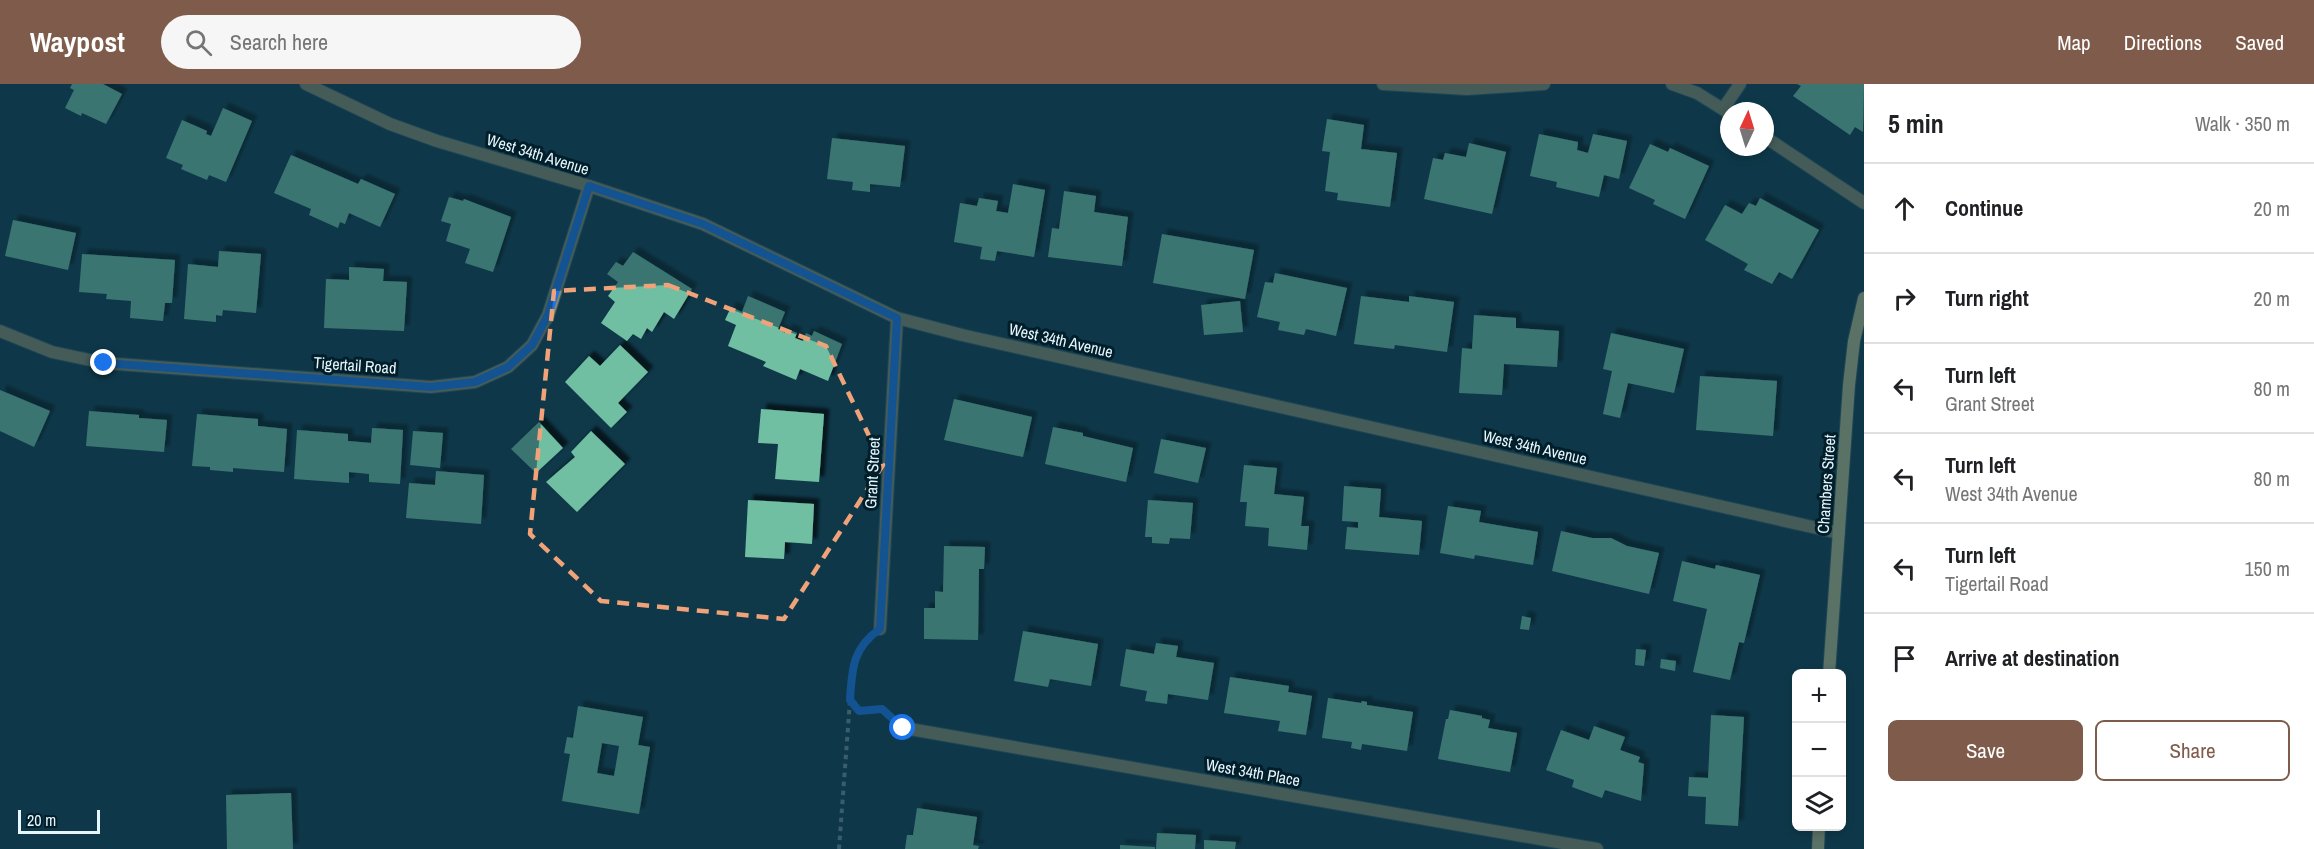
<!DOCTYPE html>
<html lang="en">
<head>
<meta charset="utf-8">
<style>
	:root { --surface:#fff; --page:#f6f6f6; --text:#202124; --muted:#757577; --line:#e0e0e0; --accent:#7e5b4a }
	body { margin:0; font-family:"Archivo Narrow",sans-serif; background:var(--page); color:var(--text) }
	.controls { position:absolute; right:18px; bottom:18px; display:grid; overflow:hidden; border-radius:9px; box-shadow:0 3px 9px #0003 }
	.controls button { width:54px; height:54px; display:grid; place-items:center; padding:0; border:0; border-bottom:2px solid var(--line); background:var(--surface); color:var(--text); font:30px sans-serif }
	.compass { position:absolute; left:1720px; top:18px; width:54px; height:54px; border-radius:50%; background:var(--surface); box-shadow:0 3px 9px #0003; rotate:4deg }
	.scale { position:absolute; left:18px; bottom:15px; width:82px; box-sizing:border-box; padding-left:6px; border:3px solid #e7f5fc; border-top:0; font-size:16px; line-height:21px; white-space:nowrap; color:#e7f5fc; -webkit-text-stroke:4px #001f2b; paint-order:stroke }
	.stop { position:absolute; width:18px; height:18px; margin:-14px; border:4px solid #1a73e8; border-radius:50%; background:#fff }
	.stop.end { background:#1a73e8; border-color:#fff; box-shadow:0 2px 6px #0008 }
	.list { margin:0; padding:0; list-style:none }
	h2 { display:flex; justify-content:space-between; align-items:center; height:78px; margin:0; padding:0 24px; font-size:26px }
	h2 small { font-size:20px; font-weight:400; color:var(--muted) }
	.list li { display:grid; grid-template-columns:39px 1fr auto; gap:18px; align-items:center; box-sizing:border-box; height:90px; padding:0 24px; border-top:2px solid var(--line) }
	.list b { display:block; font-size:22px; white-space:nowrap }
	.list p { margin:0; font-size:20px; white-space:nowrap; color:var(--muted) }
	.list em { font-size:20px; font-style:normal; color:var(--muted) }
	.actions { display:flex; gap:12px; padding:18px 24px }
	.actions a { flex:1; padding:14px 0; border:2px solid var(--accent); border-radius:9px; text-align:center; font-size:21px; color:var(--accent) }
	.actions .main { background:var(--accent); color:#fff }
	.icon { flex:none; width:33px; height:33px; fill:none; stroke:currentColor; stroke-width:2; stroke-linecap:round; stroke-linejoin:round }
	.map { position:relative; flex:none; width:1864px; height:765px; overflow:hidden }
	header { display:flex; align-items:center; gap:36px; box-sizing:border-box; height:84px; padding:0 30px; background:var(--accent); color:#fff }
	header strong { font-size:28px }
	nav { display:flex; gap:33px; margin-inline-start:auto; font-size:21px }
	.search { width:420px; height:54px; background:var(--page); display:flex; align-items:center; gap:15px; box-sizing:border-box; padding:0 21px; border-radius:33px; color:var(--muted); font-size:22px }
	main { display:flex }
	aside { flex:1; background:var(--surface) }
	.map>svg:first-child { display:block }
	.building { fill:#71bfa3; fill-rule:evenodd; filter:url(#shadow) }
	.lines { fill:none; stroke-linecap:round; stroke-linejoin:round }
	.street-casing { stroke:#325666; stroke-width:14 }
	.secondary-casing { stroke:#325666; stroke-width:14 }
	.path { stroke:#6d8a97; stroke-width:4; stroke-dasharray:4.5 4.5; stroke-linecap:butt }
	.street { stroke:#86866b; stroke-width:12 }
	.secondary { stroke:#b5b589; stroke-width:12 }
	.route { stroke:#1a73e8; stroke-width:8 }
	.marked { fill:none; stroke:#f0a279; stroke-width:4.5; stroke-dasharray:12 8; stroke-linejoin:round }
	.labels { text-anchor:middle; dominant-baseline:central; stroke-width:6; stroke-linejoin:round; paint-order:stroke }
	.street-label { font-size:16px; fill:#e7f5fc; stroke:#001f2b }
</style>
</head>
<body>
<header>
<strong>Waypost</strong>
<div class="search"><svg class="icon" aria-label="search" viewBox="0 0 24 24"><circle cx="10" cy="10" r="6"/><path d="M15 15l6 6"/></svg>Search here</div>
<nav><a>Map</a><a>Directions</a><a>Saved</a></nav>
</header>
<main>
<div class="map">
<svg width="1864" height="765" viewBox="0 0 1864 765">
	<defs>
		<filter id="shadow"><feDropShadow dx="5.5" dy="-5.5" stdDeviation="1.5" flood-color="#0009"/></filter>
	</defs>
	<rect width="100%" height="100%" fill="#0f3849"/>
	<g class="building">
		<polygon points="72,0 103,0 122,10 106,40 82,29 81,32 65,24 74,6 70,4"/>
		<polygon points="1797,0 1864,0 1863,48 1855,43 1850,51 1793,12 1801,2"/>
		<polygon points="223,24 252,37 226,98 209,91 207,96 181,85 183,81 166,74 182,36 207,47 206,50 211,52"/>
		<polygon points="1327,35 1364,41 1361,65 1397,69 1390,123 1337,116 1338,109 1325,107 1330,68 1322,67"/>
		<polygon points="1539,50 1578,58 1577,66 1588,69 1593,50 1627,57 1619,95 1604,91 1599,113 1556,103 1557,98 1530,92"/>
		<polygon points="832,54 905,62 900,103 870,100 870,108 852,106 853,98 827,95"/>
		<polygon points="1469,59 1506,68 1492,130 1424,115 1433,74 1443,76 1445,69 1466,73"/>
		<polygon points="1650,60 1668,68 1670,64 1709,82 1685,135 1653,120 1655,116 1629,104"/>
		<polygon points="291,71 358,100 361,95 395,110 380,143 349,129 345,140 340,138 338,144 309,131 311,125 274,109"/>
		<polygon points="1013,100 1045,106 1034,173 997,167 995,177 980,175 982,163 954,158 960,119 977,122 979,114 998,117 996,127 1008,129"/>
		<polygon points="1064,107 1096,112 1094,128 1128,133 1122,182 1048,173 1052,144 1059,145"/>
		<polygon points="449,113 463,117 464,115 511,133 493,188 465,179 470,165 446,157 451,140 441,137"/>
		<polygon points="1760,114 1819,146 1792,195 1779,188 1772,200 1744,186 1748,180 1705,156 1725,121 1742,130 1749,119 1756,122"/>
		<polygon points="13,136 76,149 68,186 5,172"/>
		<polygon points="1162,150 1254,166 1245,215 1153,199"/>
		<polygon points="219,167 261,170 256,229 223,226 222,232 216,231 216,238 184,235 188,180 218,183"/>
		<polygon points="633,168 692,205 674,235 664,228 652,248 647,244 641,255 633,250 627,257 601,239 615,218 608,212 618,198 607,190 616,178 623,182"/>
		<polygon points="82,170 175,176 172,219 165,219 163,237 130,234 131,217 106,215 107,210 79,208"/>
		<polygon points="349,183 384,185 383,197 407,198 404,247 324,244 326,195 349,196"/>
		<polygon points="1275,189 1347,204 1336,252 1306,245 1304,251 1278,246 1280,238 1257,233 1265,198 1273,199"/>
		<polygon points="748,212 785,228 778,245 785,249 787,245 797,249 795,254 803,257 806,249 812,252 814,247 842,260 828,297 800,285 796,296 763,282 766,278 728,262 736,241 725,236 731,223 742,228"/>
		<polygon points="1361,212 1409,218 1409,212 1454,218 1447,268 1395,261 1394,265 1354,260"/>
		<polygon points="1240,217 1243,248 1204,251 1201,221"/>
		<polygon points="1474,231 1516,234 1516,244 1559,247 1557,283 1504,280 1502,311 1459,309 1462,264 1472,265"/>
		<polygon points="1611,249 1684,265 1674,309 1628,299 1620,334 1603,330 1612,287 1603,285"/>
		<polygon points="620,261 648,288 618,319 627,328 611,344 565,298 589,272 600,282"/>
		<polygon points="1700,292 1777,297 1773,352 1696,346"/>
		<polygon points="0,306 50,327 34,363 0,347"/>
		<polygon points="954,315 1032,333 1023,373 944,356"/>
		<polygon points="761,325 824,330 819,398 775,395 778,360 758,359"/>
		<polygon points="89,327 139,331 139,334 167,336 164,368 86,362"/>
		<polygon points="197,330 258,335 258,342 287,345 284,388 233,384 233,388 210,386 210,383 192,382"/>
		<polygon points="539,338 563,364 536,389 511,365"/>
		<polygon points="1053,343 1083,349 1083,352 1133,364 1126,398 1045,380"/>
		<polygon points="372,344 403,346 400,400 369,398 369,390 349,388 349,399 294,395 297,346 348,350 348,357 371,359"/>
		<polygon points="413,347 443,349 440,384 410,381"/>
		<polygon points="591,347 625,380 577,428 546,398 575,373 571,368"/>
		<polygon points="1161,355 1206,364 1198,399 1154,389"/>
		<polygon points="1244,381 1277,384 1274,410 1304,413 1301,442 1309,442 1307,466 1268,462 1269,444 1245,442 1247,418 1240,418"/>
		<polygon points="436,387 484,391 481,440 406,434 409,399 435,401"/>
		<polygon points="1344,402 1381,405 1379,433 1422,437 1419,471 1345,465 1347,443 1358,444 1358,438 1342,437"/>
		<polygon points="748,416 814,420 812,460 785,458 784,475 745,473"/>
		<polygon points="1148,416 1193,419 1190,455 1170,454 1169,460 1152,459 1152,453 1145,453"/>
		<polygon points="1448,422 1481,427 1479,438 1538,448 1533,481 1475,471 1474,475 1440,469"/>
		<polygon points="1561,447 1592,454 1611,454 1627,462 1659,469 1649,510 1552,487"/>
		<polygon points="944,462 985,463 984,485 979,485 978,556 924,555 924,524 935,524 935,507 943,508"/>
		<polygon points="1682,477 1715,485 1716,481 1760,491 1744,559 1739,558 1730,596 1693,588 1707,525 1673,517"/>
		<polygon points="1522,532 1531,534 1529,546 1520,545"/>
		<polygon points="1023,547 1098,560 1091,602 1050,595 1048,603 1014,597"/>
		<polygon points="1156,559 1178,562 1176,573 1214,579 1208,616 1168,610 1167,620 1145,617 1147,607 1120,602 1126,565 1154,570"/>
		<polygon points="1636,565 1646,566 1644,582 1635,581"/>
		<polygon points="1661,575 1676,577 1675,587 1660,584"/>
		<polygon points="1230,593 1289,602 1288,608 1312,612 1306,651 1278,647 1280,637 1224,629"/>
		<polygon points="1328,614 1361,619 1362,617 1367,618 1367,621 1413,628 1407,667 1362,660 1361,666 1351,664 1352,658 1322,654"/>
		<path d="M578,622L643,633L638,661L650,663L639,730L562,717L570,670L564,669L567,653L573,654ZM602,659L619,662L614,692L597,689Z"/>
		<polygon points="1450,626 1482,632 1482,634 1490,636 1488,644 1517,649 1510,688 1438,675 1446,635 1448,635"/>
		<polygon points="1711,631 1744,633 1738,742 1705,740 1706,713 1688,712 1689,693 1708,694"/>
		<polygon points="1594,642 1625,653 1620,666 1640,673 1638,678 1644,680 1641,717 1605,706 1602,714 1572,703 1574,696 1546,686 1561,646 1589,656"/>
		<polygon points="291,709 293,765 227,765 226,711"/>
		<polygon points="917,724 977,733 973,761 979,762 978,765 905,765 907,751 913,751"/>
		<polygon points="1157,749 1196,751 1195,765 1156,765"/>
		<polygon points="1204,756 1236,758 1235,765 1204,765"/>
		<polygon points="1120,761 1155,763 1155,765 1120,765"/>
	</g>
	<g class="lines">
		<g class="street-casing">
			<g id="street">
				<polyline points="306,0 390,40 437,57 589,102 703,140 897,234 962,251 1839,449"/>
				<polyline points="1383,0 1467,5 1544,0"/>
				<polyline points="1672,0 1697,9 1729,29"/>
				<polyline points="1723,25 1740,0"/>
				<polyline points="1765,53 1864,119"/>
				<polyline points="0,247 52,268 104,279 431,303 475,298 508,283 532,261 548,231 589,102"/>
				<polyline points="880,545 897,234"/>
				<polyline points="904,644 1597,765"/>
			</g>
		</g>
		<g class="secondary-casing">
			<g id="secondary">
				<polyline points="1829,590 1849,301 1854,257 1864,214"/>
				<polyline points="1818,765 1819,742"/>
			</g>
		</g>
		<g class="path">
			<polyline points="850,617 859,627 879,624 891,633"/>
			<polyline points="839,765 852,589 855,576 865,556"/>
		</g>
		<use href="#street" class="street"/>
		<use href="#secondary" class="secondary"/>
	</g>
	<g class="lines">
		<path class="route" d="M104,279L431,303L475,298L508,283L532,261L548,231L589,102L703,140L897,234L880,545C852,564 852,586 850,616L859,627L882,625L903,644"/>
	</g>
	<path d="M0 0H1864V765H0ZM668,201L826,262L883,381L784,535L601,517L530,450L554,207Z" fill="#0f3849" fill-opacity=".55" fill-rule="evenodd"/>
	<path class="marked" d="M668,201L826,262L883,381L784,535L601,517L530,450L554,207Z"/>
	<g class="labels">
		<g class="street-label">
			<text transform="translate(538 70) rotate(17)">West 34th Avenue</text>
			<text transform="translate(1061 256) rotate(13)">West 34th Avenue</text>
			<text transform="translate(355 281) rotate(4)">Tigertail Road</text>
			<text transform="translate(1535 363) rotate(13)">West 34th Avenue</text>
			<text transform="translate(872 389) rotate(-87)">Grant Street</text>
			<text transform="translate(1826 400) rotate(-86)">Chambers Street</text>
			<text transform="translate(1253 688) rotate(10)">West 34th Place</text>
		</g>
	</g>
</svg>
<div class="controls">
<button>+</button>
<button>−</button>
<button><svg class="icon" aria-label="layers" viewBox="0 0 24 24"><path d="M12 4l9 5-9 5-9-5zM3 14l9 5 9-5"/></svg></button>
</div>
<svg class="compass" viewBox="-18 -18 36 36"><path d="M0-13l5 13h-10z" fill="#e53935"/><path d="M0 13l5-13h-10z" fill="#757577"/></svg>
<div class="scale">20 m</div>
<div class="stop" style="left:903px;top:644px"></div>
<div class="stop end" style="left:104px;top:279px"></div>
</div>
<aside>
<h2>5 min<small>Walk · 350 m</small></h2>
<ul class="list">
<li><svg class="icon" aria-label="ahead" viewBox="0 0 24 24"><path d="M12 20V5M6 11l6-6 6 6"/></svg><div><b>Continue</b></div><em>20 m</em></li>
<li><svg class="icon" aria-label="right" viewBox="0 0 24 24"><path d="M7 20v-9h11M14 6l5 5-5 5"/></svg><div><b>Turn right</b></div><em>20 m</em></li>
<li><svg class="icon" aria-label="left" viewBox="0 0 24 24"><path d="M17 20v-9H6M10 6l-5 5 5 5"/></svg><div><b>Turn left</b><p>Grant Street</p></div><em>80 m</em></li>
<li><svg class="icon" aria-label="left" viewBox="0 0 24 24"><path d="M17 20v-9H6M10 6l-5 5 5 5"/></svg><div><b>Turn left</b><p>West 34th Avenue</p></div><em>80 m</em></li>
<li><svg class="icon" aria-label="left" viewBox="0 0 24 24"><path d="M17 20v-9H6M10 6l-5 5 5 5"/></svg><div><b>Turn left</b><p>Tigertail Road</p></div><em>150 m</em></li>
<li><svg class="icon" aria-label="arrive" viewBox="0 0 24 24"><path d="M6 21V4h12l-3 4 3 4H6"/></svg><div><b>Arrive at destination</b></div></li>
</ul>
<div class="actions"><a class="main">Save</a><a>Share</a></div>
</aside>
</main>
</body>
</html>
